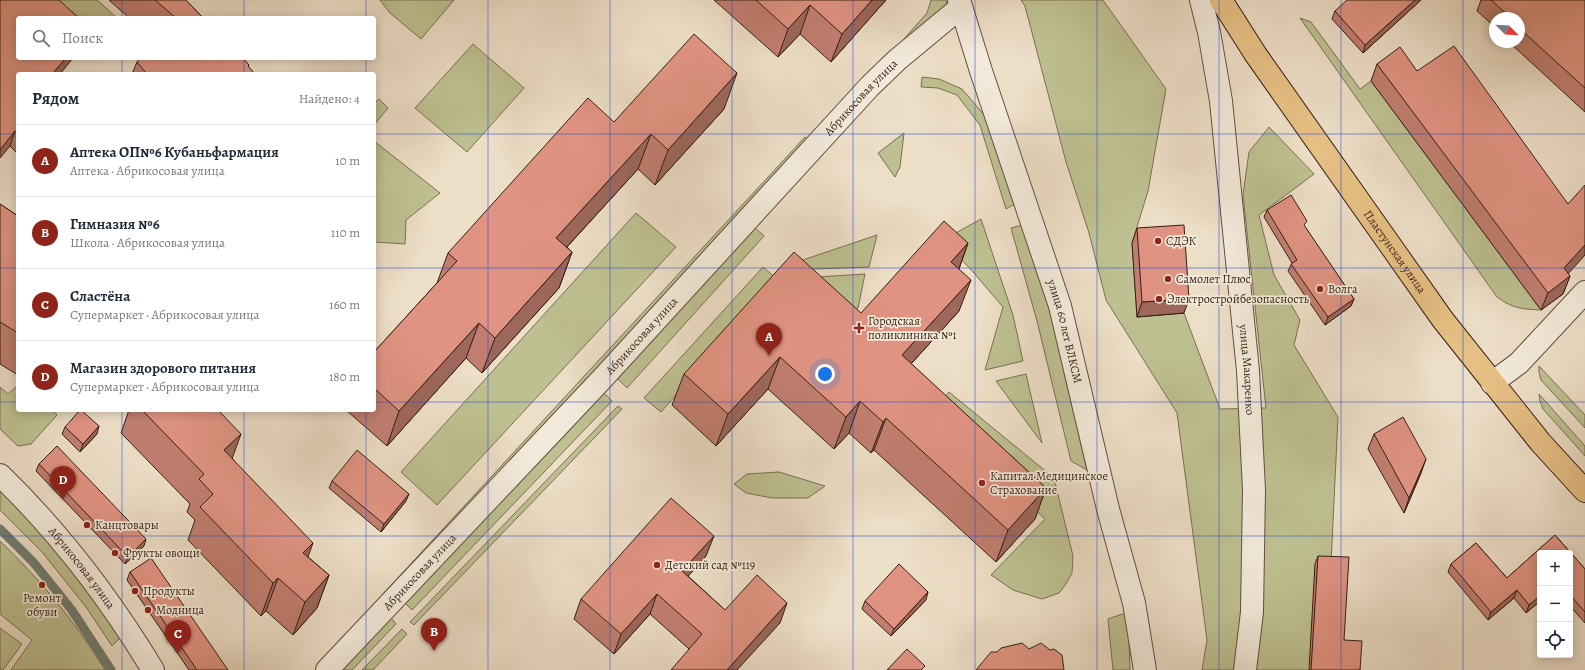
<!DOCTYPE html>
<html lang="ru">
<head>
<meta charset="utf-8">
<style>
	:root { --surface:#fff; --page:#f6f6f7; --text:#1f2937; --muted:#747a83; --line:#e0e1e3; --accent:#8f2418 }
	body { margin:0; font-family:Alegreya,serif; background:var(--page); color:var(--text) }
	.controls { position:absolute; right:12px; bottom:12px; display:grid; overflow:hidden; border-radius:4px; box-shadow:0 2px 10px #0003 }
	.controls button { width:36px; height:36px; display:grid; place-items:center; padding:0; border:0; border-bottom:1px solid var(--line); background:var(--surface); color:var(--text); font:20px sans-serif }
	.compass { position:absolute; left:1489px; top:12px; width:36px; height:36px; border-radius:50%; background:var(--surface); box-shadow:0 2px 10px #0003; rotate:114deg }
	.you { position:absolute; left:825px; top:374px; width:14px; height:14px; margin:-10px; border:3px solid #fff; border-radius:50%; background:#1a73e8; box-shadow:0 0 0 6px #1a73e833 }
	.badge { display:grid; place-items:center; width:26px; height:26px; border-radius:50%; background:var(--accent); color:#fff; font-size:13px; font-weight:700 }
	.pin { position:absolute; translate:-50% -33px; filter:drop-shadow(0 1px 2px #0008) }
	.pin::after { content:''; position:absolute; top:21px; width:14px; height:12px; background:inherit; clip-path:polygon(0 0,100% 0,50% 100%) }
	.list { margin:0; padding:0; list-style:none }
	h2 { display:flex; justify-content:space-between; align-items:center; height:52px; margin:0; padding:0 16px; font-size:17px }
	h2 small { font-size:13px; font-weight:400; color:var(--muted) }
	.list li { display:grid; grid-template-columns:26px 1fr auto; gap:12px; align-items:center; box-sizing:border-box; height:72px; padding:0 16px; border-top:1px solid var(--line) }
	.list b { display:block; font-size:15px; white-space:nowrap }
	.list p { margin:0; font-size:13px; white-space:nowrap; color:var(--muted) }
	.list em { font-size:13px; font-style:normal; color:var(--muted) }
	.icon { flex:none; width:22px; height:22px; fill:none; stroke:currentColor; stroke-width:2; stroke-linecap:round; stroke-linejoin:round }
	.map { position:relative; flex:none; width:1585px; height:670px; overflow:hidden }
	.search { position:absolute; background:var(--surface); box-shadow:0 2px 10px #0003; left:16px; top:16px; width:360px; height:44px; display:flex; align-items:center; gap:10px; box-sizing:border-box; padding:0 14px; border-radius:4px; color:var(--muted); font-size:15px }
	.panel { position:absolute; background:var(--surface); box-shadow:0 2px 10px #0003; left:16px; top:72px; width:360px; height:340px; border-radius:4px }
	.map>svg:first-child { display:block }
	.green { fill:#bec091; stroke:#7a6f51 }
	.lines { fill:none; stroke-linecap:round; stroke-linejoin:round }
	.stream { stroke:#717d73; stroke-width:9 }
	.minor-casing { stroke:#644e3e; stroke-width:24 }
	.major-casing { stroke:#361e11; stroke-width:24 }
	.minor { stroke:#f3eadb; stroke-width:22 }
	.major { stroke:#e6bf84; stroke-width:22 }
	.wall { fill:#c17e70; stroke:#361e11 }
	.shaded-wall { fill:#9d675b; stroke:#361e11 }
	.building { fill:#e09382; stroke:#361e11 }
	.grid { fill:none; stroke:#1d4ed8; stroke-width:1; stroke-opacity:0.55 }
	.poi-dot { fill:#8f2418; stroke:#f3eadb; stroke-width:1.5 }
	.labels { text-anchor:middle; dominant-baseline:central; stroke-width:3.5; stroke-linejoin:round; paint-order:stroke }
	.street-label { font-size:12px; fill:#361e11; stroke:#f3eadb }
	.poi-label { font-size:12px; fill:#361e11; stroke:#f3eadb; text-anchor:start }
</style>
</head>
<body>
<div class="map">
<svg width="1585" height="670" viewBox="0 0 1585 670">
	<rect width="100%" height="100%" fill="#eddec7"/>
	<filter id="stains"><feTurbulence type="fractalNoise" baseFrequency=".005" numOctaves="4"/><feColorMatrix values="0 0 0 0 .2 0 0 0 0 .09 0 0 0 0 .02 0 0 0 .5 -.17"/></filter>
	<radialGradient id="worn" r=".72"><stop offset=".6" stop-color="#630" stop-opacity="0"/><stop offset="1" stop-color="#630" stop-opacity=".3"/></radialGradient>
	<g class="green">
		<polygon points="47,0 97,0 117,18 67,18"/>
		<polygon points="380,0 454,0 421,39 390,13"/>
		<polygon points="931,0 946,0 947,12 910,45 903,40 927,13"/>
		<polygon points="1021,0 1103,0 1166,89 1148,191 1132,243 1137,316 1184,313 1220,409 1266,408 1243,195 1249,152 1269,127 1314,174 1259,215 1274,275 1300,320 1294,345 1338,417 1326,670 1202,670 1207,640 1177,413 1106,300 1089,233 1066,162 1025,6"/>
		<path d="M1300,18L1311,22L1360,89L1371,81L1541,310C1523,309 1513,309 1497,297Z"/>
		<polygon points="473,44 524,88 467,152 415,108"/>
		<polygon points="922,77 939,79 962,89 985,116 1018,202 1006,209 980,125 957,95 938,88 921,87"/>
		<polygon points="379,99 388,108 374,125 374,104"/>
		<polygon points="904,133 900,167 895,177 878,153"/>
		<polygon points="805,137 813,143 389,600 382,595"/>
		<polygon points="374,141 440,193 406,220 405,244 374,242"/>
		<polygon points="636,213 676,247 437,505 401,472"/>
		<polygon points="981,219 1013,315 1023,361 985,370 1003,307 974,273 943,240"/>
		<polygon points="1023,225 1049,308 1087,470 1071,461 1037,321 1011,228"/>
		<polygon points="755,228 764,236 627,388 615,376"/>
		<polygon points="877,235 869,267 789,270 791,264"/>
		<polygon points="763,267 777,279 661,412 644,398"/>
		<polygon points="865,274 858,308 828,312 800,278"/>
		<polygon points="1539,366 1585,415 1585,428 1541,380 1539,372"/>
		<polygon points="1026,374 1042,443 996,381"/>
		<polygon points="17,386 18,410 53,410 57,415 31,444 18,446 0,429 0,387 8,394"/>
		<polygon points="600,389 612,401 412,610 403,601"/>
		<polygon points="949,392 1054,478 1073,556 1072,573 1066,584 1059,593 1042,599 1013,590 991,575 1045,519 930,414"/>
		<polygon points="1539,394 1585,446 1585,456 1543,409 1540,401"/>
		<polygon points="618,406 622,409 414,625 410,622"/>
		<polygon points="779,472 825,486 808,498 772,498 746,493 734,484 747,474"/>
		<polygon points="0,490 52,542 122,636 112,646 86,607 42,552 0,510"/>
		<path d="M0,541C40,579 76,623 105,670H11L32,640L0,614Z"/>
		<polygon points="1128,612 1130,670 1113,670 1108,619"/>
		<polygon points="388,614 396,624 352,670 334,670"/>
		<polygon points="0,628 22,644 3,670 0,670"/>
		<polygon points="402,629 407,634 373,670 362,670"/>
	</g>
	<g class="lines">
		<polyline class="stream" points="0,529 34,563 71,609 111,670"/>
		<g class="minor-casing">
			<g id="minor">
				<path id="s1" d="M959,0L981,71L1060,306L1108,509L1134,603L1145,670"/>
				<path id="s2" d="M1201,0L1209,32L1221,101L1248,371L1254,490L1252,612L1245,670"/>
				<polyline points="1492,383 1519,363 1585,292"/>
				<path id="s3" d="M0,475C60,533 110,599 153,670"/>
				<path id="s4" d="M327,670L602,379L870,86L897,60L961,7"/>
			</g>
		</g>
		<g class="major-casing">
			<g id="major">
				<path id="s5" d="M1221,0L1256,55L1443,320L1541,443L1585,491"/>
			</g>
		</g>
		<use href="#minor" class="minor"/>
		<use href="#major" class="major"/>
	</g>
	<g class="wall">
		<polygon points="109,0 186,0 203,18 129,18"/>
		<polygon points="714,0 886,0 831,62 800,34 778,57"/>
		<polygon points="1421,0 1363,53 1332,19 1335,11"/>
		<polygon points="1481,0 1585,0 1585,112 1511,44 1512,42 1519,42 1519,18 1495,18 1495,27 1477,11"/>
		<polygon points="137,62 249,65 248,67 255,74 132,74"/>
		<polygon points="1377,64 1417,71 1568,204 1568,274 1570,276 1563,294 1541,310 1371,81"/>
		<polygon points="18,74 18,154 10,146"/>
		<polygon points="724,109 655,185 638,169 567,247 572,252 559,288 482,373 466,358 387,446 346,410 374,410 374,352 437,283 448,253 614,122"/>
		<polygon points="0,204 18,216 18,375 0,364"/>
		<polygon points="1267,210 1305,227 1354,299 1351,306 1325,325 1288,271 1292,263 1264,217"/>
		<polygon points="1137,228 1184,313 1137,317 1132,243"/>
		<polygon points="968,243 959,269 959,311 911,364 1046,488 1035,519 996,562 874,450 871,453 849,433 834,449 768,389 716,446 672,405 684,374 861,313"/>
		<polygon points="129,410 218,410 232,458 308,557 329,575 317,608 293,635 266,611 261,616 188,540 195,520 187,512 190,504 121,433"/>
		<polygon points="65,427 97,434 80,452 62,434"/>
		<polygon points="1374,434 1421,473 1404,513 1368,449"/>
		<polygon points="39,464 144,546 125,564 36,471"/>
		<polygon points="332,481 406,501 381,532 329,488"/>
		<polygon points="1555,535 1585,569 1585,623 1570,606 1570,553 1540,553 1540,601 1526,613 1514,598 1488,620 1448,572 1451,564 1476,543 1507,578"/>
		<polygon points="706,556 688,576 725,610 780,623 689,649 650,614 614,654 574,619 581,599"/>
		<polygon points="1318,556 1344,640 1360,670 1309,670 1315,564"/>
		<polygon points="130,572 228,670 189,670 127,580"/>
		<polygon points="926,600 891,636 862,609 865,601"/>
	</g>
	<g class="shaded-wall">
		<polygon points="872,0 886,0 831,62 842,34"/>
		<polygon points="1415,0 1421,0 1363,53 1365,45"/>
		<polygon points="810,5 800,34 778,57 788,29"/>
		<polygon points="66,58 73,58 60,74 52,74"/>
		<polygon points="737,73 724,109 655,185 668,150"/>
		<polygon points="15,131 10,146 0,158 0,150"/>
		<polygon points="651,134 638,169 543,273 556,238"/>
		<polygon points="968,243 957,274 951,262"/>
		<polygon points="1585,245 1585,255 1559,284 1570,276 1563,294 1541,310 1548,293 1564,268"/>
		<polygon points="572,252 559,288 482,373 495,338"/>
		<polygon points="971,280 959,311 890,387 902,355"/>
		<polygon points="1189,299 1184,313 1137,317 1142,302"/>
		<polygon points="1354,299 1351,306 1325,325 1328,317"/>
		<polygon points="479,323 466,358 387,446 399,411"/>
		<polygon points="780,357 768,389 716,446 728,414"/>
		<polygon points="860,401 849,433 834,449 846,417"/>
		<polygon points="886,418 874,450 871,453 883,422"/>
		<polygon points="99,426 97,434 80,452 83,444"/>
		<polygon points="241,434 229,467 224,450"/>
		<polygon points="1426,459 1421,473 1404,513 1409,498"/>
		<polygon points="1046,488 1035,519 996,562 1008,530"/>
		<polygon points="409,494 406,501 381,532 384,524"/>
		<polygon points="714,536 706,556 675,591 682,571"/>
		<polygon points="146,539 144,546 125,564 128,557"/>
		<polygon points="313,543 301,576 303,553"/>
		<polygon points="329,575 317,608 293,635 305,602"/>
		<polygon points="278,578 266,611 261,616 273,583"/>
		<polygon points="1517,590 1514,598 1488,620 1491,612"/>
		<polygon points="928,592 926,600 891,636 894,629"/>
		<polygon points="657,594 650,614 614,654 621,634"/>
		<polygon points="1540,596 1540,601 1526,613 1529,605"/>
		<polygon points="787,603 780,623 737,670 727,670"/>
	</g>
	<g class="building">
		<polygon points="0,0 59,0 79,18 18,18 18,58 66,58 52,74 18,74 18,134 15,131 0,150"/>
		<polygon points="155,0 186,0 203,18 176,18"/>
		<polygon points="756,0 872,0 842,34 810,5 788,29"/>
		<polygon points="1347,0 1415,0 1365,45 1335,11"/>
		<polygon points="1491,0 1585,0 1585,88 1519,28 1519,18 1511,18"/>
		<polygon points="694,34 737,73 668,150 651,134 556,238 572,252 495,338 479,323 399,411 374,388 374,352 457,261 448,253 588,98 614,122"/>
		<polygon points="1454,46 1568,204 1585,185 1585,245 1564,268 1570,276 1548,293 1377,64 1400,47 1417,71"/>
		<polygon points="141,58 243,58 249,65 248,66 255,74 145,74 146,73 137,62"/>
		<polygon points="1291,195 1307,221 1304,225 1354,299 1328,317 1291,264 1297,260 1267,210"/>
		<polygon points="0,204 18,216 18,333 0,322"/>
		<polygon points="944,221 968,243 951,262 971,280 902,355 1046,488 1008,530 886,418 883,422 860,401 846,417 780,357 728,414 684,374 794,252 861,313"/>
		<polygon points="1184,225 1189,299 1142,302 1137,228"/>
		<polygon points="80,410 81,410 99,426 83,444 65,427"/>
		<polygon points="142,410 218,410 241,434 224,450 313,543 303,553 329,575 305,602 278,578 273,583 200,507 213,494 199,479 204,474"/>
		<polygon points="1403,417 1426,459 1409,498 1374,434"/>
		<polygon points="57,446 146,539 128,557 39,464"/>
		<polygon points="357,450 409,494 384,524 332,481"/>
		<polygon points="671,498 714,536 682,571 725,610 757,575 787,603 727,670 671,670 702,634 657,594 621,634 581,599"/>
		<polygon points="1555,535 1585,569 1585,612 1570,595 1570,553 1540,553 1540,596 1529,605 1517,590 1491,612 1451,564 1476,543 1507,578"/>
		<polygon points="1318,556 1349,557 1344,640 1362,641 1360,670 1311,670"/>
		<polygon points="151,558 228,670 197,670 130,572"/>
		<polygon points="899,564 928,592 894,629 865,601"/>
		<polygon points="1022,643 1029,649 1041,643 1050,650 1054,649 1062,655 1064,670 976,670 991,652 997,652 1001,648"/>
		<polygon points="907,649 925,666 921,670 887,670"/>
	</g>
	<path class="grid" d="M122,0V18M244,0V18M366,0V18M488,0V670M610,0V670M732,0V670M853,0V670M975,0V670M1097,0V670M1219,0V670M1341,0V670M1463,0V670M122,58V74M244,58V74M366,58V74M0,134H18M374,134H1585M0,268H18M374,268H1585M0,402H18M374,402H1585M122,410V670M244,410V670M366,410V670M0,536H1585"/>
	<g class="poi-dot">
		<circle cx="1158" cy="241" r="4"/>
		<circle cx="1168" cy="279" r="4"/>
		<circle cx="1320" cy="289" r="4"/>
		<circle cx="1159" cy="299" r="4"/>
		<path d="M857 322h4v4h4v4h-4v4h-4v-4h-4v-4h4z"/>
		<circle cx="982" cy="483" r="4"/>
		<circle cx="87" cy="525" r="4"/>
		<circle cx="115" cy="553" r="4"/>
		<circle cx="657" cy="565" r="4"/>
		<circle cx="42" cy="585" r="4"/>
		<circle cx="135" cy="591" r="4"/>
		<circle cx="148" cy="610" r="4"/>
	</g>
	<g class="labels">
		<g class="street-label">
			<text stroke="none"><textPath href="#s4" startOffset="783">Абрикосовая улица</textPath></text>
			<text stroke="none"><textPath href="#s5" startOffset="306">Пластунская улица</textPath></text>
			<text stroke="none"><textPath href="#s1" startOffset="348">улица 60 лет ВЛКСМ</textPath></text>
			<text stroke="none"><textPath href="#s4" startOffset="459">Абрикосовая улица</textPath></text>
			<text stroke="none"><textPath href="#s2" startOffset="373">улица Макаренко</textPath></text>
			<text stroke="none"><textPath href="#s3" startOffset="124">Абрикосовая улица</textPath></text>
			<text stroke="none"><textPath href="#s4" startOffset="135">Абрикосовая улица</textPath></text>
		</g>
		<g class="poi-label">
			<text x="1166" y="241">СДЭК</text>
			<text x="1176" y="279">Самолет Плюс</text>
			<text x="1328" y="289">Волга</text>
			<text x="1167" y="299">Электростройбезопасность</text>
			<text x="868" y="321">Городская<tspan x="868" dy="14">поликлиника №1</tspan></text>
			<text x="990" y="476">Капитал Медицинское<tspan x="990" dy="14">Страхование</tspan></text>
			<text x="95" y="525">Канцтовары</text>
			<text x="123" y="553">Фрукты овощи</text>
			<text x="665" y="565">Детский сад №119</text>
			<text x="143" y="591">Продукты</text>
			<text x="42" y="598" text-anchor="middle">Ремонт<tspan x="42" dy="14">обуви</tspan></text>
			<text x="156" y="610">Модница</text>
		</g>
	</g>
	<rect width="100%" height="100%" filter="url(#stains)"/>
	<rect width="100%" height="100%" fill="url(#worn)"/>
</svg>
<div class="controls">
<button>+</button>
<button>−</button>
<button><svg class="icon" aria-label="locate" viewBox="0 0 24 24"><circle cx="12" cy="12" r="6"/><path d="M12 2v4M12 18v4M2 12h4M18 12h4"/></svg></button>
</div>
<svg class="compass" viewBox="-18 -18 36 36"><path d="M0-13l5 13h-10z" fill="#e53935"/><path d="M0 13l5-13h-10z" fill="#747a83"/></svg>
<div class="you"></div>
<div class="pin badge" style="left:769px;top:356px">A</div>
<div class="pin badge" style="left:434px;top:651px">B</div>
<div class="pin badge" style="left:178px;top:653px">C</div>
<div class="pin badge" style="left:63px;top:499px">D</div>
<div class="search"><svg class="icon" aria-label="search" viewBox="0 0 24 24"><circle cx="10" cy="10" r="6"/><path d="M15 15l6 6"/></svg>Поиск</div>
<section class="panel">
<h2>Рядом<small>Найдено: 4</small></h2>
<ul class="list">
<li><span class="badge">A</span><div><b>Аптека ОП№6 Кубаньфармация</b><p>Аптека · Абрикосовая улица</p></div><em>10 m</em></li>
<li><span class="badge">B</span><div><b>Гимназия №6</b><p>Школа · Абрикосовая улица</p></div><em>110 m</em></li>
<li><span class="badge">C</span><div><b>Сластёна</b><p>Супермаркет · Абрикосовая улица</p></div><em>160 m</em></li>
<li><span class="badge">D</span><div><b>Магазин здорового питания</b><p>Супермаркет · Абрикосовая улица</p></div><em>180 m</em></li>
</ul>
</section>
</div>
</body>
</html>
